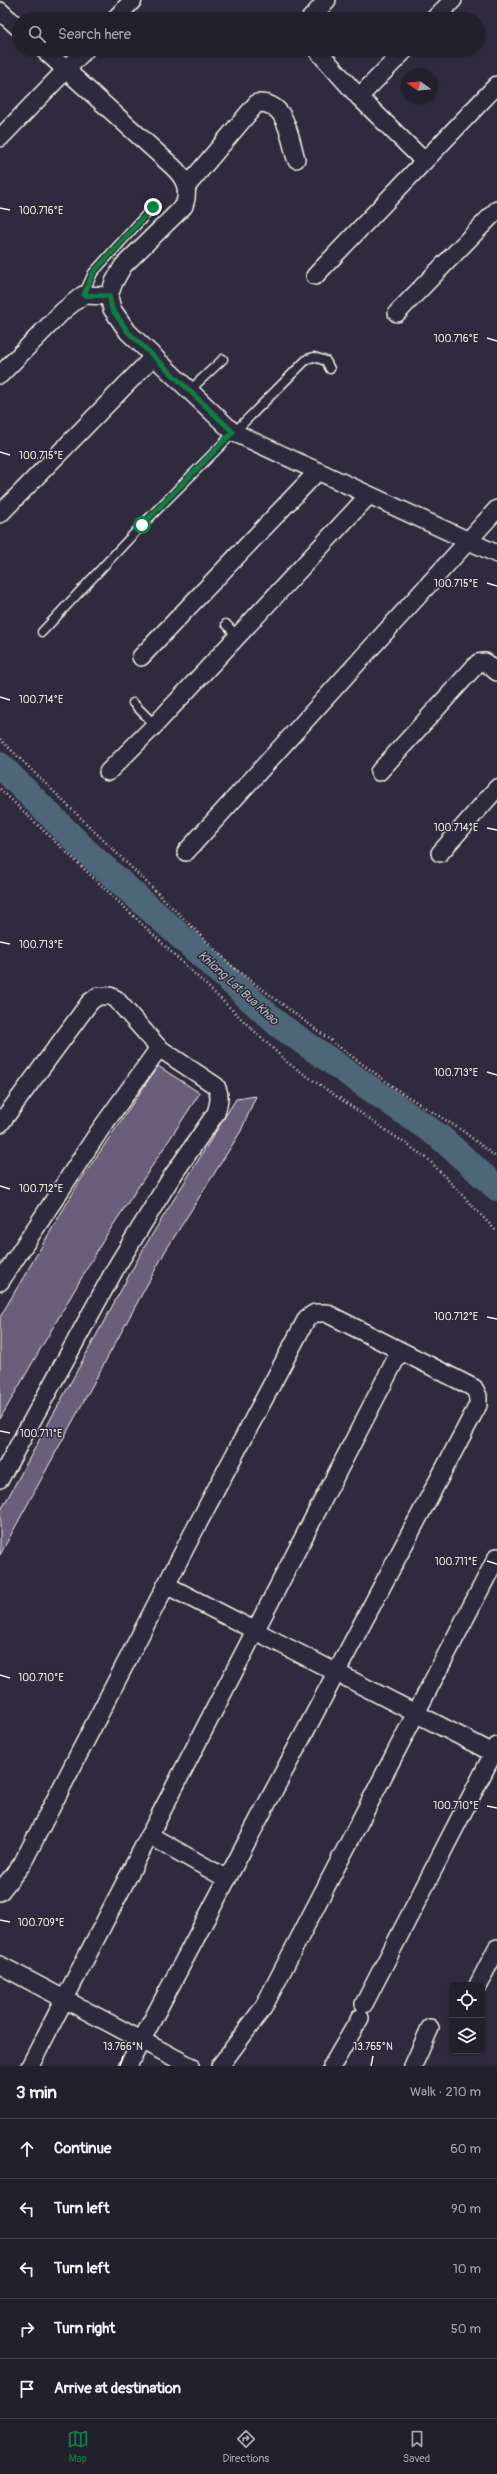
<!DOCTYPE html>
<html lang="en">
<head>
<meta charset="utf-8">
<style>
	:root { --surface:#23202e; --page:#2f2d3a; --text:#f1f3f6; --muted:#a3a3aa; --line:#403e4a; --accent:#0b8043 }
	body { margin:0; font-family:Pangolin,sans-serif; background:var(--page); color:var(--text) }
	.controls { position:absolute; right:12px; bottom:12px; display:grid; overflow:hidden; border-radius:6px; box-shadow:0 1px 3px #0004 }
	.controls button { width:36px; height:36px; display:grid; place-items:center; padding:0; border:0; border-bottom:1px solid var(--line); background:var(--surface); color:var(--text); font:20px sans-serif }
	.compass { position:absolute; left:401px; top:68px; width:36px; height:36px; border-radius:50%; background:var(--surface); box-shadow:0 1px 3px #0004; rotate:285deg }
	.stop { position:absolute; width:12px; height:12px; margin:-9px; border:3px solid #0b8043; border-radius:50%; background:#fff }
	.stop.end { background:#0b8043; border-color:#fff; box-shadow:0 1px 4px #0008 }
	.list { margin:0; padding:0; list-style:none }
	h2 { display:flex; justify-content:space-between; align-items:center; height:52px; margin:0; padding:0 16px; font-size:17px }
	h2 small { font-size:13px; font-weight:400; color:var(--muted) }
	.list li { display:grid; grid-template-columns:26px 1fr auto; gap:12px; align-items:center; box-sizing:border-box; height:60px; padding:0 16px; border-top:1px solid var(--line) }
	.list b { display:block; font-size:15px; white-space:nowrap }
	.list em { font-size:13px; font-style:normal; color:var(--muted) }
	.icon { flex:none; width:22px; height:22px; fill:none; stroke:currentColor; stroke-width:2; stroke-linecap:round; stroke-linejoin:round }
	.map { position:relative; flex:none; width:497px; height:2066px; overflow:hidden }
	.search { position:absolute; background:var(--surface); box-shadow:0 1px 3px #0004; left:12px; right:12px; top:12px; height:44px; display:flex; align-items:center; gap:10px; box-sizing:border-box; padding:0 14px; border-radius:22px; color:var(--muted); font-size:15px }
	.sheet { height:352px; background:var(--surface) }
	nav { display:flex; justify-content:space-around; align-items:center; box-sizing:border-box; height:56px; border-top:1px solid var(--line); background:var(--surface); font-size:11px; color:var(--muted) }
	nav a { display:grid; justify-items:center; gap:2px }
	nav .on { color:var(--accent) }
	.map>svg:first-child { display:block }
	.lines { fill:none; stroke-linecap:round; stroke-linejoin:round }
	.river { stroke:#4e6678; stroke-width:26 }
	.building { fill:#6b5e7a; stroke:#f4f1e8 }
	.lane-casing { stroke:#f4f1e8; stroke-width:11 }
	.street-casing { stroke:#f4f1e8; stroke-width:20 }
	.path { stroke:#f4f1e8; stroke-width:2.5; stroke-dasharray:1 3; stroke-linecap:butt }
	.lane { stroke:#2f2a3d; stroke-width:8 }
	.street { stroke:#2f2a3d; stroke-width:17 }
	.route { stroke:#0b8043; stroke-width:5 }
	.ticks { fill:none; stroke:#f4f1e8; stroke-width:1.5 }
	.labels { text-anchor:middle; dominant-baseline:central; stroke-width:3; stroke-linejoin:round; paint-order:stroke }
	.water-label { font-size:12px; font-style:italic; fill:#b2b9bb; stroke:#2f2a3d }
	.ticks-label { font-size:10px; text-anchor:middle; fill:#f4f1e8; stroke:#2f2a3d; stroke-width:3; stroke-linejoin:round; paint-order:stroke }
</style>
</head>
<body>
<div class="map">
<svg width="497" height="2066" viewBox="0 0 497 2066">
	<rect width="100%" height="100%" fill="#2f2a3d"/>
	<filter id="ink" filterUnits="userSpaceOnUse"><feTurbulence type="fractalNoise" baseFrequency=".025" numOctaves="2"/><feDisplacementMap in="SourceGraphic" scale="8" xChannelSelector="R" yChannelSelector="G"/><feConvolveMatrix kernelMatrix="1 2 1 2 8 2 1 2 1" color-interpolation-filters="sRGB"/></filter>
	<g filter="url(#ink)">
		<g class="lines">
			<polyline class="river" points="0,765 88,853 279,1025 440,1137 497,1188"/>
		</g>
		<g class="building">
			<polygon points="158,1066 200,1093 104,1239 0,1419 0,1317 80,1181"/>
			<polygon points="256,1096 241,1131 166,1250 0,1555 0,1512 145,1246 236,1099"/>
		</g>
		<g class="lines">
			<g class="lane-casing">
				<g id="lane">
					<polyline points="83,295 93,273 153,207"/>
					<polyline points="190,390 223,359"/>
					<polyline points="226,624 238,637"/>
					<polyline points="42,632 142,525 307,359 314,357 326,361 330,369"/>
					<polyline points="133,703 155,725"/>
				</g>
			</g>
			<g class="street-casing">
				<g id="street">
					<polyline points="0,11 19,28"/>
					<polyline points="115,19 133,0"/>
					<polyline points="310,19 327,0"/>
					<polyline points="434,19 453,0"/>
					<path d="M43,49L172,166C185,178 190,189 184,206L123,266L114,282L109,296L112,309L128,332L233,432L497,554"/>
					<polyline points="316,49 359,97 424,161"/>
					<polyline points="359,97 406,49"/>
					<polyline points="0,138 86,49"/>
					<path d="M187,186L257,103C287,101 289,136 296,159"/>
					<polyline points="315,276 497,85"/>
					<polyline points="397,313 497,210"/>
					<polyline points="0,375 63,311 83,295 109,296"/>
					<polyline points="0,514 154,356"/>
					<polyline points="141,657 317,472"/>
					<polyline points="108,772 155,725 368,496"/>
					<polyline points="379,772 478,663 485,662 497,672"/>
					<polyline points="186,852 497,509"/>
					<polyline points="440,853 497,788"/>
					<path d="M0,1124L90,1002L98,996H110L116,999L159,1048L216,1086C221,1096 219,1103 216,1113L171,1178L118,1264L0,1479"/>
					<polyline points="0,1282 100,1130 159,1048"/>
					<polyline points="166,1585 497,1755"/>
					<polyline points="149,1835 227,1879"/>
					<polyline points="0,1892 22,1864 194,1531 307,1318 315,1313 326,1313 474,1388 478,1396 478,1405 128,2066"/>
					<polyline points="0,1965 190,2066"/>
					<polyline points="478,1985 497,1948"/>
					<polyline points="364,2004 497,1746"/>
					<polyline points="30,2066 400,1351"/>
					<polyline points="220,2066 263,2008 497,1557"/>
					<polyline points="332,2066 360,2018"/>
					<polyline points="413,2066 430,2028"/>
				</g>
			</g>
			<g class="path">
				<polyline points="0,739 234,968 346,1052 402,1093 463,1131 497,1158"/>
				<polyline points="0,789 288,1063 428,1159 497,1232"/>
			</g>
			<use href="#lane" class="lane"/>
			<use href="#street" class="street"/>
		</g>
	</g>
	<g class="lines" filter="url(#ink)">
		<polyline class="route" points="142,525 233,432 128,332 112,309 109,296 84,295 93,273 153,207"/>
	</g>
	<path class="ticks" d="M0,208L10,210M487,338L497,341M0,452L10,455M487,583L497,586M0,697L10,700M487,828L497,830M0,942L10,944M487,1072L497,1075M0,1186L10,1189M487,1317L497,1319M0,1431L10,1433M487,1561L497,1564M0,1675L10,1678M487,1806L497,1808M0,1920L10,1922M120,2066L123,2056M371,2066L373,2056"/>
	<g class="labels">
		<g class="water-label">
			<text transform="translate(238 988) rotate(42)">Khlong Lat Bua Khao</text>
		</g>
	</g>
	<g class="ticks-label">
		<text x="41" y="214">100.716°E</text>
		<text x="456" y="342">100.716°E</text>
		<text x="41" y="459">100.715°E</text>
		<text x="456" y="587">100.715°E</text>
		<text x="41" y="703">100.714°E</text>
		<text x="456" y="831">100.714°E</text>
		<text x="41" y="948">100.713°E</text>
		<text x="456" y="1076">100.713°E</text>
		<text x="41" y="1192">100.712°E</text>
		<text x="456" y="1320">100.712°E</text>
		<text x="41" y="1437">100.711°E</text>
		<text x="456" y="1565">100.711°E</text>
		<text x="41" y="1681">100.710°E</text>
		<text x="456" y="1809">100.710°E</text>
		<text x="41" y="1926">100.709°E</text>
		<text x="123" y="2050">13.766°N</text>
		<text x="373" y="2050">13.765°N</text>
	</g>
</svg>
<div class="controls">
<button><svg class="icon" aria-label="locate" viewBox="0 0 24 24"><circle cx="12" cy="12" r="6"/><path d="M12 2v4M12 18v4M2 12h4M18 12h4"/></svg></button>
<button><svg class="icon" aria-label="layers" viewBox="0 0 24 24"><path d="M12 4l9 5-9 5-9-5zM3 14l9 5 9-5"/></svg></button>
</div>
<svg class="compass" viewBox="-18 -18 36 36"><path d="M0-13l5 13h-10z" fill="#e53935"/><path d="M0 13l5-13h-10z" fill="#a3a3aa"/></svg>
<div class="stop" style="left:142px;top:525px"></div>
<div class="stop end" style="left:153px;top:207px"></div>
<div class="search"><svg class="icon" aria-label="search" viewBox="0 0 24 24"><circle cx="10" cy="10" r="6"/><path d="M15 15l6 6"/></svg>Search here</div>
</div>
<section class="sheet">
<h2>3 min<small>Walk · 210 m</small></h2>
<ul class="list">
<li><svg class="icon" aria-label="ahead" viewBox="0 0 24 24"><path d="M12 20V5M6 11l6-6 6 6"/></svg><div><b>Continue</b></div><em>60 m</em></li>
<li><svg class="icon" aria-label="left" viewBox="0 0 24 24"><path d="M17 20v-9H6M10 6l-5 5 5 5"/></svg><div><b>Turn left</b></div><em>90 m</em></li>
<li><svg class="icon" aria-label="left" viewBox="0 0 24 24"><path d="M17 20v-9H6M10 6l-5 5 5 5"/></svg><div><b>Turn left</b></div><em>10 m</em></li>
<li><svg class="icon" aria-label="right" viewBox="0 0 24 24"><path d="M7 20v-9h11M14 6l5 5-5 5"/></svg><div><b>Turn right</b></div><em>50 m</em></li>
<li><svg class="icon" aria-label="arrive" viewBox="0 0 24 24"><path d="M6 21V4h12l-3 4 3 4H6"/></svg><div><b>Arrive at destination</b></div></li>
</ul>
</section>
<nav>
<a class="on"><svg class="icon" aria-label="map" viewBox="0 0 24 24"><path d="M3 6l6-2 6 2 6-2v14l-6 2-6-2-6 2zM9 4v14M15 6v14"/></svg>Map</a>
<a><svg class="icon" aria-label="directions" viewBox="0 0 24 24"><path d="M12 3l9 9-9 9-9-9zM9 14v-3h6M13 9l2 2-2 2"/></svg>Directions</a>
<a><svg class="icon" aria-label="saved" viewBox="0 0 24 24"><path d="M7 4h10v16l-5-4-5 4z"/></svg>Saved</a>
</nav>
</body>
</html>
